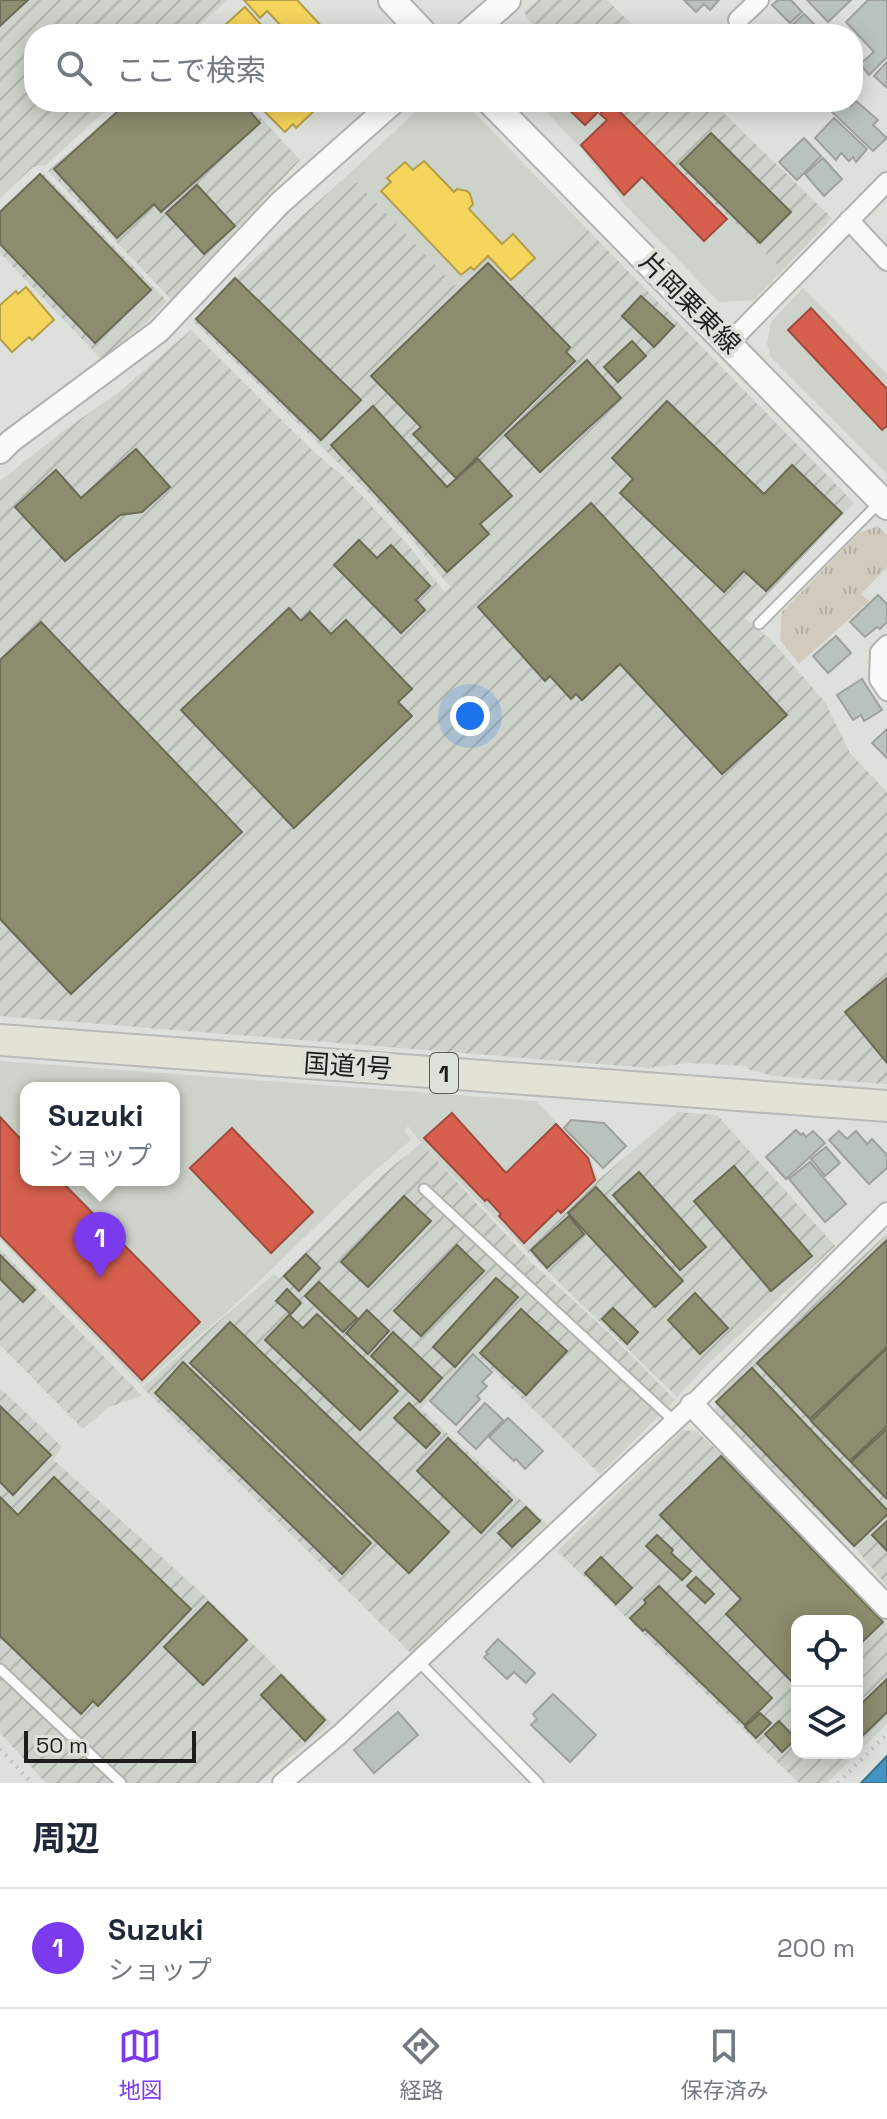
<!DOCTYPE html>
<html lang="ja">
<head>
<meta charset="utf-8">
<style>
	:root { --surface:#fff; --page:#f2f2f3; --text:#1f2937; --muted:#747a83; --line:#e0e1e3; --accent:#7c3aed }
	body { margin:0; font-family:"Space Grotesk","Noto Sans JP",sans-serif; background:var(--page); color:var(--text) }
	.controls { position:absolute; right:24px; bottom:24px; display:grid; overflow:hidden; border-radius:16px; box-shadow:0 4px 20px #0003 }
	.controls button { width:72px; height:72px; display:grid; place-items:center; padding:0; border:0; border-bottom:2px solid var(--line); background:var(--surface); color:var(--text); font:40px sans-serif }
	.scale { position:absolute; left:24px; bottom:20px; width:172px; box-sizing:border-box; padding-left:8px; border:4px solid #1e1f1d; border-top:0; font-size:22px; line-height:28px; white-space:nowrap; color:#1e1f1d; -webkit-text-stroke:6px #dce1da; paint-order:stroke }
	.you { position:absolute; left:470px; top:716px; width:28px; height:28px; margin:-20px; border:6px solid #fff; border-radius:50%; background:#1a73e8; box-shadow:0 0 0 12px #1a73e833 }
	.badge { display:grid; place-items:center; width:52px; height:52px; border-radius:50%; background:var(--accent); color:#fff; font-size:26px; font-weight:700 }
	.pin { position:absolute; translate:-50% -66px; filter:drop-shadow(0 2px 4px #0008) }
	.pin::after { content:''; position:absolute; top:42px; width:28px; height:24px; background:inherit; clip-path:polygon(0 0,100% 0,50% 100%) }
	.popup { position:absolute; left:20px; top:1082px; width:160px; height:104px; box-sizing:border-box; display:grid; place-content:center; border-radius:16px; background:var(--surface); filter:drop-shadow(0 2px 6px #0005); font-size:26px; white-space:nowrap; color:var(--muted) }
	.popup b { font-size:30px; color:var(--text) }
	.popup::after { content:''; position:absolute; left:50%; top:100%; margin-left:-16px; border:16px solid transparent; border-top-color:var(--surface) }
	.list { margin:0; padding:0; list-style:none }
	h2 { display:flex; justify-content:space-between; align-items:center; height:104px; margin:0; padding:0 32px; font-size:34px }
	h2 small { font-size:26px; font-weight:400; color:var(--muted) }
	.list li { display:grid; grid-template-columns:52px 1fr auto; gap:24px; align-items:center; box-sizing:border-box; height:120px; padding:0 32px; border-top:2px solid var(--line) }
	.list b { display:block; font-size:30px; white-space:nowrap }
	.list p { margin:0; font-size:26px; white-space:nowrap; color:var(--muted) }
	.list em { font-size:26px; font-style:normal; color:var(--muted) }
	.icon { flex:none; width:44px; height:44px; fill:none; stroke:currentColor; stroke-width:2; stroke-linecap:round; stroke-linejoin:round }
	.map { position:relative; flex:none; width:887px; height:1783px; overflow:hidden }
	.search { position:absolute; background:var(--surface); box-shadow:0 4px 20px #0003; left:24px; right:24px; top:24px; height:88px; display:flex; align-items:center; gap:20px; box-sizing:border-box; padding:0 28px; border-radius:32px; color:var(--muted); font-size:30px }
	.sheet { height:224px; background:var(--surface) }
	nav { display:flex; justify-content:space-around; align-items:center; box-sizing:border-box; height:112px; border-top:2px solid var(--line); background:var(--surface); font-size:22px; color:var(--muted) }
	nav a { display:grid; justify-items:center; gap:4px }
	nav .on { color:var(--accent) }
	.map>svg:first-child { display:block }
	.built { fill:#cdd3ca; fill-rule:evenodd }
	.industrial { fill:url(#industrial-furrows); fill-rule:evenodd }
	.park { fill:url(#park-tufts) }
	.homes { fill:#f6d55c; stroke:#b59e49; stroke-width:2 }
	.shops { fill:#d6604d; stroke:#9f4c3f; stroke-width:2 }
	.schools { fill:#4393c3; stroke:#387091; stroke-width:2 }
	.industry { fill:#8c8c6e; stroke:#6b6b56; stroke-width:2 }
	.building { fill:#b9c3be; stroke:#9fa19e; stroke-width:2 }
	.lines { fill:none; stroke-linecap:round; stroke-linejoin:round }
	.service-casing { stroke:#b1b3b0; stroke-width:13 }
	.minor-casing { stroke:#b1b3b0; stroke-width:22 }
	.tertiary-casing { stroke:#b1b3b0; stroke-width:26 }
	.secondary-casing { stroke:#b1b3b0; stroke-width:30 }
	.trunk-casing { stroke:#b9bab8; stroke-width:34 }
	.path { stroke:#c1c1c1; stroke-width:4; stroke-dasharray:2 6; stroke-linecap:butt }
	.service { stroke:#fafafa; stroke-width:9 }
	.minor { stroke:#fafafa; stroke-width:18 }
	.tertiary { stroke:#fafafa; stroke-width:22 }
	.secondary { stroke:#fafafa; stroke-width:26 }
	.trunk { stroke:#e3e2d6; stroke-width:30 }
	.labels { text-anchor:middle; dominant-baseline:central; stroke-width:8; stroke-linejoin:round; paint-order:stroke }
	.shield { fill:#dce1da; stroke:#575956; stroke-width:2 }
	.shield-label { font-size:24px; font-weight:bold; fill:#1e1f1d }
	.street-label { font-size:26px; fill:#1e1f1d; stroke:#dce1da }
</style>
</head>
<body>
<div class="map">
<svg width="887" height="1783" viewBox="0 0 887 1783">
	<defs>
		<pattern id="industrial-furrows" width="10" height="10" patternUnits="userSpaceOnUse" patternTransform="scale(2)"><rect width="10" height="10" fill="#cdd3ca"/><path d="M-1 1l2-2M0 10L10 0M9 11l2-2" fill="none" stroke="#b0b5ad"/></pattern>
		<pattern id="park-tufts" width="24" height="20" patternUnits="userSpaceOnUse" patternTransform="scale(2)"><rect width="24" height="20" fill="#d2cabd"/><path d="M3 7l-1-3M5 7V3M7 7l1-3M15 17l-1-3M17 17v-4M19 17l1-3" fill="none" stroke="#b4ada2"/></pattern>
	</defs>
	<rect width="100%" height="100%" fill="#dde0db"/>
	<g class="built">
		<polygon points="426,102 464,102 584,226 519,293 458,290 349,174"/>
		<polygon points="537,102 611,102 783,270 754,300 719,302 627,207 583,151"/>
		<polygon points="803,288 887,374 887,474 771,357 767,344 771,322"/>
		<path d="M0,1061L536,1101L591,1159L598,1180L527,1251L421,1143L408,1126L404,1131L411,1140L365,1179L225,1314L141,1385L0,1239ZM26,1088H174V1180H26Z"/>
	</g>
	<g class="industrial">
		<polygon points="0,0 227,0 189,34 34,34 34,102 115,102 46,165 33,167 0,198"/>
		<polygon points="538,0 607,0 642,34 542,34 529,20 524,12"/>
		<polygon points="126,102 246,102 300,160 172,300 48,171"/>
		<polygon points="611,102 712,102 832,218 783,270"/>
		<polygon points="40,174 44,174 167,301 148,321 101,359 0,253 0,212"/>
		<polygon points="349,174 458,289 488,262 520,292 584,226 854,503 745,618 772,641 825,702 850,753 887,792 887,1084 773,1076 748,1069 747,1066 689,1063 649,1068 0,1016 0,481 62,432 119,392 191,330 315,453 344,477 366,500 409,546 444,592 450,587 409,536 361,485 193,321 252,261"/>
		<polygon points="678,1112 717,1115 835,1246 706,1366 677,1397 527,1251 598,1180"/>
		<polygon points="421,1143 532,1263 609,1333 675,1400 600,1474 474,1352 421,1409 547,1524 494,1572 411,1653 142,1387 274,1274 279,1278 385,1173"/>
		<polygon points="887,1234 887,1586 856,1549 715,1414 718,1389"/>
		<polygon points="0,1249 142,1396 109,1407 83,1429 0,1345"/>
		<polygon points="0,1388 62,1447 53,1459 208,1599 332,1723 258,1783 46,1783 0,1733"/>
		<path d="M683,1430L696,1431L783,1511L824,1551L887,1625V1724L827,1783H799L557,1551ZM797,1621H857V1753H797Z"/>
	</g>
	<polygon class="park" points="878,526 887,535 887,567 861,594 869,601 799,664 780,640 782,612 859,533"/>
	<g class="homes">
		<polygon points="244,0 297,0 328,33 289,34 267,11 260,18"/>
		<polygon points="245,7 264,28 257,34 215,34"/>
		<polygon points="255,102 305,102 314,111 296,128 293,124 285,132"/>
		<polygon points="424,161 454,192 457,189 467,191 470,194 473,204 469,209 502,244 513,234 535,258 511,280 488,256 474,270 471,267 461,275 381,191 391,182 387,178 405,162 413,170"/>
		<polygon points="26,287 54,320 32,340 29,337 12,352 0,339 0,305 16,291 18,294"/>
	</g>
	<g class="shops">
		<polygon points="561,102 608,102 585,125"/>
		<polygon points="611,103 727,219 704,241 642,177 624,195 581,145 607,120 600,114"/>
		<polygon points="811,308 887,389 887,426 882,430 788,330"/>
		<polygon points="452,1113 506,1173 556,1124 588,1158 595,1180 561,1213 558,1210 524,1243 499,1216 501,1214 487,1199 485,1201 424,1138"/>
		<polygon points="0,1117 26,1145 26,1180 60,1180 200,1322 142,1380 0,1235"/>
		<polygon points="232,1128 313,1212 271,1253 190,1168"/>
	</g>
	<polygon class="schools" points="887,1756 887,1783 861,1783"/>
	<g class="industry">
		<polygon points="0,0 28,0 0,26"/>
		<polygon points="128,102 242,102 260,123 161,212 154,204 117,238 54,169"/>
		<polygon points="711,133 791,212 760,243 680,164"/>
		<polygon points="40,174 151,290 95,343 0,244 0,212"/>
		<polygon points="197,185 235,226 204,254 166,213"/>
		<polygon points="488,263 570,347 566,352 575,361 456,478 413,434 421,427 371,376"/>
		<polygon points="235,278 361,400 321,440 196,319"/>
		<polygon points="641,296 674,326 654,347 622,316"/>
		<polygon points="632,341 646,356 618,382 604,367"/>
		<polygon points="587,360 621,398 540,472 505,435"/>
		<polygon points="667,401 764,494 792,465 842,513 766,591 744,571 724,592 620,493 633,479 612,458"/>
		<polygon points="373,406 447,487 478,459 512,496 480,524 489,534 447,572 331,445"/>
		<polygon points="136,449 170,487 142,512 120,515 65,561 15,507 56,470 81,498"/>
		<polygon points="591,503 787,715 722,774 620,664 582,700 576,694 571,699 550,676 545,681 478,607"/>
		<polygon points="359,540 377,558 391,545 430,586 416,600 425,610 401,633 334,565"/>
		<polygon points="289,608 301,621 310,612 331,634 346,620 412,689 398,702 412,716 294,828 181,710"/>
		<polygon points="41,622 242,832 71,994 0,919 0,660"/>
		<polygon points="887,978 887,1063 845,1012"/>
		<polygon points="734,1166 812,1256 771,1291 694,1201"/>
		<polygon points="639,1172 706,1247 680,1270 613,1195"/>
		<polygon points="596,1187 683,1281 655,1307 568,1213"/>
		<polygon points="404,1196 431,1221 368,1287 341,1262"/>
		<polygon points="569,1216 584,1234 547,1268 531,1250"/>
		<polygon points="887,1240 887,1347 810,1419 757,1363"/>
		<polygon points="457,1245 484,1271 421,1336 394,1311"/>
		<polygon points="306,1254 320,1268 299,1291 284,1276"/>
		<polygon points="0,1255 35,1290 23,1302 0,1279"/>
		<polygon points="496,1278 518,1297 455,1367 433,1347"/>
		<polygon points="319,1282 357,1318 343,1332 305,1296"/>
		<polygon points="287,1289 301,1303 291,1314 276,1301"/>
		<polygon points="695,1293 728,1328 700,1354 668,1320"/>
		<polygon points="613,1308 638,1332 627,1344 602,1319"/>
		<polygon points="521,1309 567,1351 526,1395 480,1353"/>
		<polygon points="367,1310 389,1331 368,1354 346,1333"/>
		<polygon points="317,1314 398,1391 360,1430 265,1340 289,1315 303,1328"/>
		<polygon points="230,1322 449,1532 409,1573 190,1363"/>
		<polygon points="393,1332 442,1378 420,1402 371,1356"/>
		<polygon points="887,1348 887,1426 850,1461 811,1421"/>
		<polygon points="183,1362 371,1543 342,1574 155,1393"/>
		<polygon points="752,1368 887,1510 887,1515 854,1546 716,1402"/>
		<polygon points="409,1403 440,1433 426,1448 394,1418"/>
		<polygon points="0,1406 51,1455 13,1495 0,1482"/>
		<polygon points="887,1429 887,1499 851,1462"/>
		<polygon points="448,1438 512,1500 481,1533 417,1471"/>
		<polygon points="721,1456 883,1622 857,1647 857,1621 797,1621 797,1687 726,1614 741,1599 660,1515"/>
		<polygon points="54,1477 191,1609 98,1706 93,1701 81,1714 0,1636 0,1497 18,1515"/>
		<polygon points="526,1507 540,1521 512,1547 498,1533"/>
		<polygon points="887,1521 887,1551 872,1535"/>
		<polygon points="657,1535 673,1550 671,1553 691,1571 682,1580 646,1546"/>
		<polygon points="601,1557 632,1588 616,1604 585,1573"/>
		<polygon points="696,1577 714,1594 705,1603 687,1586"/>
		<polygon points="659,1586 772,1698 745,1725 645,1629 643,1631 630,1618 646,1603 644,1600"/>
		<polygon points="208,1602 247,1640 203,1685 164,1647"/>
		<polygon points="281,1675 325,1720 305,1741 261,1695"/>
		<polygon points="887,1679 887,1712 857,1741 857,1708"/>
		<polygon points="760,1713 771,1723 756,1738 745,1727"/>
		<polygon points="779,1721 796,1739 782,1752 765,1734"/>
	</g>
	<g class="building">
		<polygon points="684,0 719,0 710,10 704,4 696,12"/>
		<polygon points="778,0 791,0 802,12 790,23 772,5"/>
		<polygon points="807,0 851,0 828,22"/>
		<polygon points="868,0 887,0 887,57 869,75 860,64 874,52 846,22"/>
		<polygon points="804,14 820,30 816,34 783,34"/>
		<polygon points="887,62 887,88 874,76"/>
		<polygon points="856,101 878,120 873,125 887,138 873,151 832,112 841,102 847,102 851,106"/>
		<polygon points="834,118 867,149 856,162 853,157 849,161 841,153 836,160 815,138"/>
		<polygon points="804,138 821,156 797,180 779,162"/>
		<polygon points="823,158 842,179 824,196 805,174"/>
		<polygon points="878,595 887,604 887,622 880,629 877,627 865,637 850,622"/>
		<polygon points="836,636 851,653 828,673 813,656"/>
		<polygon points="862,679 882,710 864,721 861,715 853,720 837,695"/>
		<polygon points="887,729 887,758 872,743"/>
		<polygon points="571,1120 604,1123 626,1146 603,1168 564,1128"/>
		<polygon points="796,1130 801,1135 803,1133 806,1137 813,1131 825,1143 786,1179 766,1157"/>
		<polygon points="839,1131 847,1139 856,1131 867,1144 872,1139 887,1155 887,1168 869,1184 829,1140"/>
		<polygon points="826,1147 840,1163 825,1176 811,1159"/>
		<polygon points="810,1162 846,1204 825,1222 789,1179"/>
		<polygon points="473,1354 492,1372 482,1382 487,1386 477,1396 480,1399 456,1425 430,1401"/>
		<polygon points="485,1403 503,1420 476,1449 458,1432"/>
		<polygon points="508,1418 543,1451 525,1469 516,1459 514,1461 489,1437"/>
		<polygon points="498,1639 535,1673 526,1683 514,1672 507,1679 484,1657 488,1654 486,1652"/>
		<polygon points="553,1694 596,1735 570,1762 531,1725 537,1719 533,1714"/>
		<polygon points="398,1712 418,1735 374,1773 354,1750"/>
	</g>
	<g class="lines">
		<g class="service-casing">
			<g id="service">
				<polyline points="759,624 879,503"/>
				<polyline points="424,1189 674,1421"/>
				<polyline points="418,1661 538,1783"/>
				<polyline points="0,1669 121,1783"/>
			</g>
		</g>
		<g class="minor-casing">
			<g id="minor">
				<polyline points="738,20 759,0"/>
				<polyline points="849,220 887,261"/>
				<polyline points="729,343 887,182"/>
				<polyline points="887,645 880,652 879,679 887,691"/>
				<polyline points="282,1783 339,1735 692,1405 887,1212"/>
			</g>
		</g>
		<g class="tertiary-casing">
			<g id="tertiary">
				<polyline points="0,452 11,441 159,331 280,203 394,102"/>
				<polyline points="692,1405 887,1607"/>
			</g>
		</g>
		<g class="secondary-casing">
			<g id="secondary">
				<polyline points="392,0 424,34"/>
				<polyline points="468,34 507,0"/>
				<polyline points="491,102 887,506"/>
			</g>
		</g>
		<g class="trunk-casing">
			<polyline id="trunk" points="0,1040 887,1106"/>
		</g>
		<g class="path">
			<polyline points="0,1749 32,1783"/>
			<polyline points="838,1783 887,1734"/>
		</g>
		<use href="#service" class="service"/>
		<use href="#minor" class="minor"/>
		<use href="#tertiary" class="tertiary"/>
		<use href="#secondary" class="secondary"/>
		<use href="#trunk" class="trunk"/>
	</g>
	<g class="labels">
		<rect class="shield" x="430" y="1053" width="28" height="40" rx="6"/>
		<g class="shield-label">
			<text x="444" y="1073">1</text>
		</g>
		<g class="street-label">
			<text transform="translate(690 303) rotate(45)">片岡栗東線</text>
			<text transform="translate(348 1066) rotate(4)">国道1号</text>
		</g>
	</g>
</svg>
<div class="controls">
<button><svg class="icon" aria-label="locate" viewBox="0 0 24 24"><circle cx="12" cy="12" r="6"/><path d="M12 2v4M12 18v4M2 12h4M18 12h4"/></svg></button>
<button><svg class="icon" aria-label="layers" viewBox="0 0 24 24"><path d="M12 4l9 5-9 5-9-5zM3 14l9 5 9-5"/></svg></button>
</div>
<div class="scale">50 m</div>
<div class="you"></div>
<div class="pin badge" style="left:100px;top:1278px">1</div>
<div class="popup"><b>Suzuki</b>ショップ</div>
<div class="search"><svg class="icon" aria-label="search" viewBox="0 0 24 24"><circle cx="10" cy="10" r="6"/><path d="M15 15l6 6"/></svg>ここで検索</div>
</div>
<section class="sheet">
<h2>周辺<small></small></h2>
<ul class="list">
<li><span class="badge">1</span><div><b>Suzuki</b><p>ショップ</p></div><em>200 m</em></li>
</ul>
</section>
<nav>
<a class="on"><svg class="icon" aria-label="map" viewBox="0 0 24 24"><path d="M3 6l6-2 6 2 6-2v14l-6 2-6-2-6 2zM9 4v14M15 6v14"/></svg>地図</a>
<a><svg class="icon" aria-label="directions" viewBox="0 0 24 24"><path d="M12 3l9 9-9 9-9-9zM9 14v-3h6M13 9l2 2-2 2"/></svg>経路</a>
<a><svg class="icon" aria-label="saved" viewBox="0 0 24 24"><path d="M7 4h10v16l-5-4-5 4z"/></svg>保存済み</a>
</nav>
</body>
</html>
